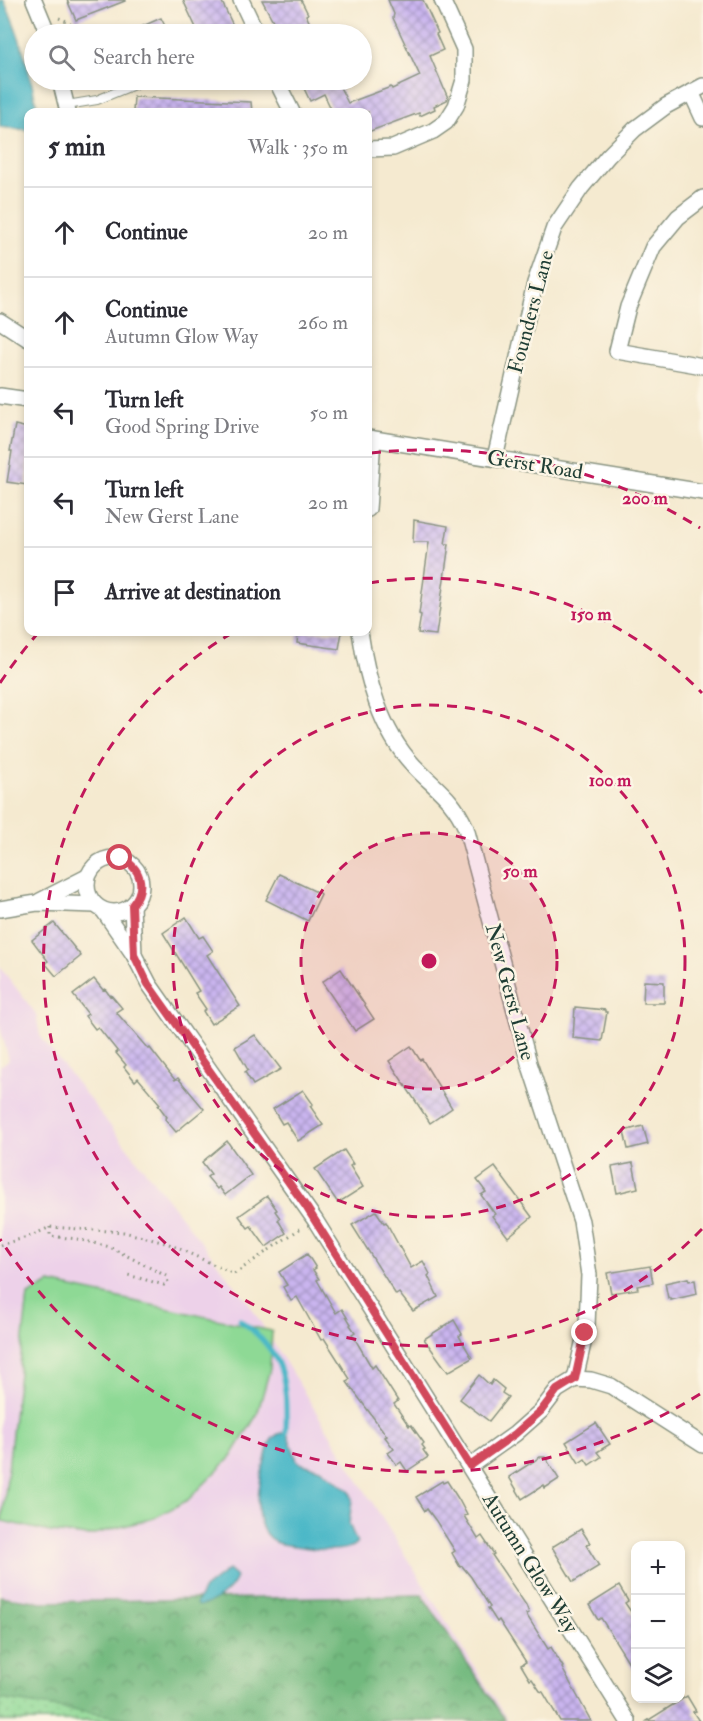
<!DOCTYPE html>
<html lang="en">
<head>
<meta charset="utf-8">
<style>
	:root { --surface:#fff; --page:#f2f2f3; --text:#2b2b33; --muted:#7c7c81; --line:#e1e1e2 }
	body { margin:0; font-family:"IM FELL Double Pica",serif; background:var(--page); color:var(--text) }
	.controls { position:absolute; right:18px; bottom:18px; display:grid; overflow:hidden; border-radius:12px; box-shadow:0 3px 9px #0003 }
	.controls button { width:54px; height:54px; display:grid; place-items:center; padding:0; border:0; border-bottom:2px solid var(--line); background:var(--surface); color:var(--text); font:30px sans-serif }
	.stop { position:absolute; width:18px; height:18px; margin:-14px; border:4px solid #d1495b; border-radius:50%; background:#fff }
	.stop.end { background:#d1495b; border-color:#fff; box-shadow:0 2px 6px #0008 }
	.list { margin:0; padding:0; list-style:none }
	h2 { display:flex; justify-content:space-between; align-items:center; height:78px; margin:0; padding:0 24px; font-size:26px }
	h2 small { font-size:20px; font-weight:400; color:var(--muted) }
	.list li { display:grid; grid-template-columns:39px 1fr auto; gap:18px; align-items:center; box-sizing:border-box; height:90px; padding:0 24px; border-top:2px solid var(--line) }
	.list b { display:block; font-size:22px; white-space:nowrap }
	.list p { margin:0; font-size:20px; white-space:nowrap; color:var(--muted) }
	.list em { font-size:20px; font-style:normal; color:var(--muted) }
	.icon { flex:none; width:33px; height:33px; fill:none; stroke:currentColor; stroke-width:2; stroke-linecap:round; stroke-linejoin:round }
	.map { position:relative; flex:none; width:703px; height:1721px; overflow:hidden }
	.search { position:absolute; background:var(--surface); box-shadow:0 3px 9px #0003; left:24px; top:24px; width:348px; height:66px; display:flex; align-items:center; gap:15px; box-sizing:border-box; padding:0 21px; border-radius:33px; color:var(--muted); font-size:22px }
	.panel { position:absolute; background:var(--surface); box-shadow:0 3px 9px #0003; left:24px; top:108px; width:348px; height:528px; border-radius:12px }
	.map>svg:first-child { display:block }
	.built { fill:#edd1e9 }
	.green { fill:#8ed995; stroke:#568b64; stroke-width:1.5 }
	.forest { fill:url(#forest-crowns); stroke:#487b59; stroke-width:1.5 }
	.park { fill:url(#park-dots); stroke:#568b64; stroke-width:1.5 }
	.water { fill:#4bb8c7; stroke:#357a7e; stroke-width:1.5 }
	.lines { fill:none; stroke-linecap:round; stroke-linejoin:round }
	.stream { stroke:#4bb8c7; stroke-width:5 }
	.building { fill:url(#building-cross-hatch) }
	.service-casing { stroke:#8a9482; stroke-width:10 }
	.minor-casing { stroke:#8a9482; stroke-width:18 }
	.path { stroke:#8a9482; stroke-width:3; stroke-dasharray:1.5 4.5; stroke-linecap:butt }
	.service { stroke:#fff; stroke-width:8 }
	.minor { stroke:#fff; stroke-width:15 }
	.route { stroke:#d1495b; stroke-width:8 }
	.ring { fill:none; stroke:#c2185b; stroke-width:3; stroke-dasharray:10 8 }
	.labels { text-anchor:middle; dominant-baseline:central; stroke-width:5; stroke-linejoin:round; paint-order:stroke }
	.street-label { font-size:21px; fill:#1f3d34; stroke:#fcf5e5 }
	.centre { fill:#c2185b; stroke:#fcf5e5; stroke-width:3 }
	.ring-label { font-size:18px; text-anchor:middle; font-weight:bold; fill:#c2185b; stroke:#fcf5e5; stroke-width:5; stroke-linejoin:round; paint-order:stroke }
</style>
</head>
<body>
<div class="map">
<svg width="703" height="1721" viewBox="0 0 703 1721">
	<defs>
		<pattern id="forest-crowns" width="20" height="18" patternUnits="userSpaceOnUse" patternTransform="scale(1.5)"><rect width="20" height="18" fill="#72b97e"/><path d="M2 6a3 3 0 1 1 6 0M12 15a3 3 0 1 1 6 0" fill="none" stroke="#5d9868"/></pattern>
		<pattern id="park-dots" width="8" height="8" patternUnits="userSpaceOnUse" patternTransform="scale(1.5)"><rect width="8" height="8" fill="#8ed995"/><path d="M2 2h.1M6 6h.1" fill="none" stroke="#7abb81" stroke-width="1.8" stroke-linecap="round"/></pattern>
		<pattern id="building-cross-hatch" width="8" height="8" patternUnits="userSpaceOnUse" patternTransform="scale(1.5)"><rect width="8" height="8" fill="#cab5ef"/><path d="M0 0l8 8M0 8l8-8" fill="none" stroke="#a394c2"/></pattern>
	</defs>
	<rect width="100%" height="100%" fill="#fcf5e5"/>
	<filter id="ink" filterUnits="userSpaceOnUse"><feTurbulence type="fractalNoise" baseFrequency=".0167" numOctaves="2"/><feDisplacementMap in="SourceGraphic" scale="12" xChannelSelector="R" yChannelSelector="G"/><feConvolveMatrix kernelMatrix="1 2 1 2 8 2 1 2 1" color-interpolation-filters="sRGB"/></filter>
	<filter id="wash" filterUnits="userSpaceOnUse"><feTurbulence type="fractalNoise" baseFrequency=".008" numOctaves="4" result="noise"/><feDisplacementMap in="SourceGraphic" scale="24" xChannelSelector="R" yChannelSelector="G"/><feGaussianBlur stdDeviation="1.35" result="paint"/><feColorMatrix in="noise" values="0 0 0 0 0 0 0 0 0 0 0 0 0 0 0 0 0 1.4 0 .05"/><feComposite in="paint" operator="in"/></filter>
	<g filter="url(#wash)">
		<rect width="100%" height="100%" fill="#f5ead0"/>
		<polygon class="built" points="0,967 36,1014 40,1036 248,1302 508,1721 144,1721 0,1699 0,1066 9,1060 0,1027"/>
		<polygon class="green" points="50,1283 272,1331 270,1369 257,1415 231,1457 188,1500 154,1518 87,1536 50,1532 2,1521 28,1295"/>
		<polygon class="forest" points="422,1595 506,1721 0,1721 0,1596 42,1602"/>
		<polygon class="park" points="0,1699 144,1721 0,1721"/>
		<g class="water">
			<path d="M0,0H4C21,36 30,73 38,112H28V130L0,127Z"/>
			<path d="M281,1433H287L297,1460L302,1464L321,1469L350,1491L352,1499L349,1524L357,1543C342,1557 301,1546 281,1544C249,1535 258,1488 264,1464C268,1451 267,1438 281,1433Z"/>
			<path d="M228,1570L236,1577C231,1591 214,1604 198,1606L196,1604L204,1589Z"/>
		</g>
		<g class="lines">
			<path class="stream" d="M240,1320C285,1354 287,1379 286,1433"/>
		</g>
		<g id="blocks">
			<g class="building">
				<polygon points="67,0 125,0 125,1 76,20"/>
				<polygon points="183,0 221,0 237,34 199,34"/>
				<polygon points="262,0 301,0 308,14 306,15 315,34 280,34"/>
				<polygon points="388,0 423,0 438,33 436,34 443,50 430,56 448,98 447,100 434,106 435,109 420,116 419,113 368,132 368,112 329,112 332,111 324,94 310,101 300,80 356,80 340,87 348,103 391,87 392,89 420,76 393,18 394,14"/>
				<polygon points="161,18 169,34 125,34"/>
				<polygon points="134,97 251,102 252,112 133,112"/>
				<polygon points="15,425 28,428 27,485 7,482 12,451 10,451"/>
				<polygon points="414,520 448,526 445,544 449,544 436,635 418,633 421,615 419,614 429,542 413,542"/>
				<polygon points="298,632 342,632 339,649 297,643"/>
				<polygon points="279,874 321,894 308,921 266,900"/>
				<polygon points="186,917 199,938 203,936 213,951 207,955 240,1006 211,1024 203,1011 206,1009 195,993 199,991 163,933"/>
				<polygon points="54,923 81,956 56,976 45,963 48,961 32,940"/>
				<polygon points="341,969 374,1019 355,1031 322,982"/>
				<polygon points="94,979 103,990 105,989 110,996 111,995 122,1008 116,1012 148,1049 150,1048 175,1080 178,1078 204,1109 176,1132 165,1119 167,1117 158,1105 160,1104 138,1078 135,1081 124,1067 126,1065 116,1053 118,1052 98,1027 95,1029 85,1016 88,1014 73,995"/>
				<polygon points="644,981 664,982 664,1003 643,1003"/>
				<polygon points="575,1007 605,1010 605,1012 607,1012 602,1041 573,1038"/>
				<polygon points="255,1035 281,1069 253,1085 245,1072 248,1070 235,1047"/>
				<polygon points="411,1046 420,1060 422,1059 452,1108 430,1123 389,1061"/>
				<polygon points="303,1090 313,1104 310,1106 323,1125 298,1141 286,1122 282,1124 273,1109"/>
				<polygon points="643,1126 648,1144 628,1149 624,1131"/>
				<polygon points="227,1141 251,1175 225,1195 219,1187 217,1189 207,1177 211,1174 202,1162"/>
				<polygon points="344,1150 353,1164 350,1166 363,1187 338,1203 315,1169"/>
				<polygon points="633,1163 638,1188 617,1193 612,1167"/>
				<polygon points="495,1167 532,1217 508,1237 492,1216 495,1214 481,1195 486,1192 477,1180"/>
				<polygon points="267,1196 277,1210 275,1211 280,1218 278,1220 286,1233 266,1247 251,1226 248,1228 239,1216"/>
				<polygon points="376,1211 384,1223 386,1222 411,1268 423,1261 430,1274 428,1276 438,1297 413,1311 399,1293 396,1295 352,1225"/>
				<polygon points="307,1254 316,1268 313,1270 319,1279 317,1280 336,1313 342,1309 351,1324 350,1325 355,1332 352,1334 372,1368 375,1365 398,1401 394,1404 409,1426 411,1425 424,1443 422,1445 425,1449 423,1450 428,1457 407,1471 401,1462 397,1465 388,1453 394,1449 385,1437 387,1436 347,1382 350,1379 324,1338 321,1340 297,1297 291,1301 283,1287 287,1285 279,1272"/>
				<polygon points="650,1266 653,1283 637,1286 638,1289 611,1293 607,1273"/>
				<polygon points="688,1278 689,1281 695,1280 697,1294 671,1300 671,1298 668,1298 665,1283"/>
				<polygon points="454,1320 462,1334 459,1336 472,1358 448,1372 424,1339"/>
				<polygon points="479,1375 490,1385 493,1380 504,1389 502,1393 508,1397 489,1421 460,1399"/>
				<polygon points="596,1423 610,1444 597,1452 601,1457 589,1465 585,1459 579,1463 566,1442"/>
				<polygon points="540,1457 545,1457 559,1479 545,1488 544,1485 522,1499 509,1477"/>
				<polygon points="442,1481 443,1483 447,1481 459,1500 467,1515 464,1516 478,1539 482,1536 494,1554 492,1555 526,1605 529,1613 526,1614 548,1649 551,1647 563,1667 562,1668 591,1721 560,1721 543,1692 540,1691 532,1679 530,1680 521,1665 526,1662 499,1620 497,1622 488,1608 490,1607 471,1577 462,1566 460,1567 452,1553 455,1551 436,1521 427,1509 425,1511 416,1497"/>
				<polygon points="581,1529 590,1543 586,1545 599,1566 573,1582 552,1547"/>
				<polygon points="619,1586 628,1601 625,1603 636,1619 636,1674 601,1618 598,1620 589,1605"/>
				<polygon points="687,1696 696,1711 693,1712 699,1721 647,1721"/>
			</g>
		</g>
	</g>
	<g filter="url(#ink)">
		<use href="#blocks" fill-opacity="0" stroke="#8a9482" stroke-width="1.5"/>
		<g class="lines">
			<g class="service-casing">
				<polyline id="service" points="67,105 97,100 146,80"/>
			</g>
			<g class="minor-casing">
				<g id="minor">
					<polyline points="34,0 48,34"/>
					<polyline points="241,0 257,34"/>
					<polyline points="60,80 68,112"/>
					<polyline points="276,80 292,112"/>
					<polyline points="691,92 703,118"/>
					<polyline points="368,149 393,148 433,131 446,122 456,106 464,80 464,49 442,0"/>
					<polyline points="703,198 678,217 653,247 628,307 617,351 703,366"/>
					<polyline points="0,321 28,339"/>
					<polyline points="0,396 28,400"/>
					<polyline points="368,438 703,492"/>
					<polyline points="495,458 535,283 554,228 581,188 608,156 635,129 666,106 703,86"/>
					<polyline points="368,509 373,439"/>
					<path d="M360,632C367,679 380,730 414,766C436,789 452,797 466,828L529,1063L581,1221L589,1275L587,1326L575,1379"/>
					<circle cx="114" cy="885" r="27"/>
					<polyline points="40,901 87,877"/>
					<polyline points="132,905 134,955"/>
					<polyline points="0,909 37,903 95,905"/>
					<polyline points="103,910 134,955 149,984 315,1220 628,1721"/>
					<polyline points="470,1466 515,1434 541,1411 557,1390 575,1379 591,1380 611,1386 703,1445"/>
				</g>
			</g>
			<g class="path">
				<polyline points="59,18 69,22 76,34"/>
				<polyline points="78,34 83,33"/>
				<polyline points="50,1227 50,1236 77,1239 110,1247 166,1276 168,1282 164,1285 128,1275"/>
				<polyline points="0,1245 31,1236 50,1227 124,1232 169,1244 234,1274 301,1228"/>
			</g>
			<use href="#service" class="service"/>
			<use href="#minor" class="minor"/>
		</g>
	</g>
	<g class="lines" filter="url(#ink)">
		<path class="route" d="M120,858C141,867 147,887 132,905L134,955L148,984L307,1208L470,1466L515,1434L541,1411L557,1390L575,1379L585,1333"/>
	</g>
	<circle cx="429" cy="961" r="128" fill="#c2185b" fill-opacity=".12"/>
	<g class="ring">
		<circle cx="429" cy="961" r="128"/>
		<circle cx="429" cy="961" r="256"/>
		<path d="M702 1229A383 383 0 1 1 232 633M369 583A383 383 0 0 1 702 693"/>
		<path d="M700 1394A511 511 0 0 1 0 1239M0 683A511 511 0 0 1 38 633M371 453A511 511 0 0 1 700 528"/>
	</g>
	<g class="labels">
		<g class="street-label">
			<text transform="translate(531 312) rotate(-75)">Founders Lane</text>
			<text transform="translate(535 465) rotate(9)">Gerst Road</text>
			<text transform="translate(510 992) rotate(75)">New Gerst Lane</text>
			<text transform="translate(530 1563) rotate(58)">Autumn Glow Way</text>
		</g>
	</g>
	<circle cx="429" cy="961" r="9" class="centre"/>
	<g class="ring-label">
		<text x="645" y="504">200 m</text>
		<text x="591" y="620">150 m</text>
		<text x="610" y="786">100 m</text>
		<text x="520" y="877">50 m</text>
	</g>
</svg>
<div class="controls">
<button>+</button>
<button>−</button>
<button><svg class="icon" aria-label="layers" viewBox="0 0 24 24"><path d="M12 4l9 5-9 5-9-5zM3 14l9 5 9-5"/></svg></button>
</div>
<div class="stop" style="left:120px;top:858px"></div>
<div class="stop end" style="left:585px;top:1333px"></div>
<div class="search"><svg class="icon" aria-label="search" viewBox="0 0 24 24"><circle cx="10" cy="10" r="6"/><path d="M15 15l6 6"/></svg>Search here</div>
<section class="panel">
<h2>5 min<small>Walk · 350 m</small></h2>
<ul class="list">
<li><svg class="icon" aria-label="ahead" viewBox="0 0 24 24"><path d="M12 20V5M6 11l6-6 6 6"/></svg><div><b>Continue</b></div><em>20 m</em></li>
<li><svg class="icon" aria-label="ahead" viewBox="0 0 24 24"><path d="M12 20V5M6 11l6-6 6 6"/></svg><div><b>Continue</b><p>Autumn Glow Way</p></div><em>260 m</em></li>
<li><svg class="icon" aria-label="left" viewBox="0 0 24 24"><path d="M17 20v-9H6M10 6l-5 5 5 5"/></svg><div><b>Turn left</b><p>Good Spring Drive</p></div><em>50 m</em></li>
<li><svg class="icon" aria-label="left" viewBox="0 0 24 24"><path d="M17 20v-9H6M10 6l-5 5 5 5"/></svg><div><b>Turn left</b><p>New Gerst Lane</p></div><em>20 m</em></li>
<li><svg class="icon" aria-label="arrive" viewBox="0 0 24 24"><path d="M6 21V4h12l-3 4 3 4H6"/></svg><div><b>Arrive at destination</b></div></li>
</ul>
</section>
</div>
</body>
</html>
